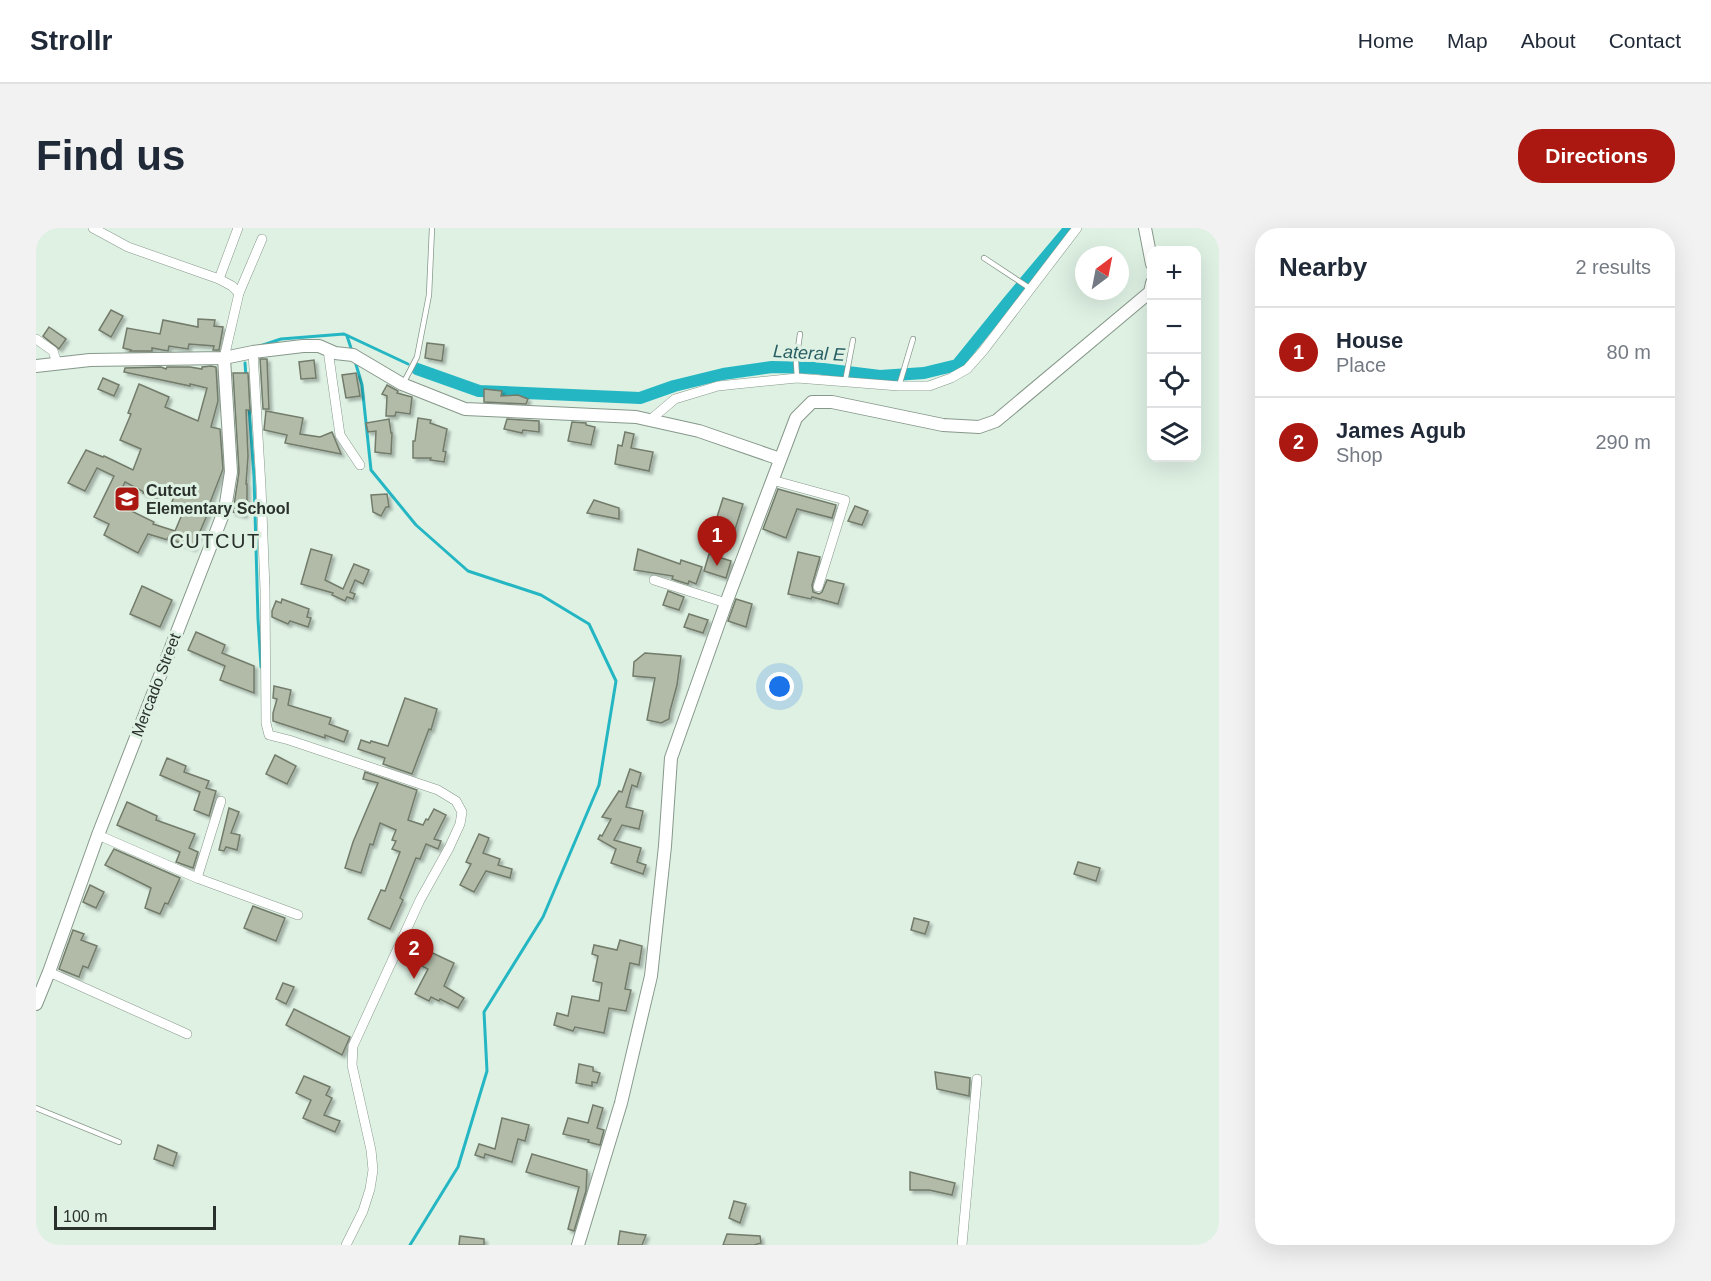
<!DOCTYPE html>
<html lang="en">
<head>
<meta charset="utf-8">
<style>
	:root { --surface:#fff; --page:#f2f2f3; --text:#1f2937; --muted:#747a83; --line:#e0e1e3; --accent:#aa1811 }
	body { margin:0; font-family:Helvetica,sans-serif; background:var(--page); color:var(--text) }
	.controls { position:absolute; right:18px; top:18px; display:grid; overflow:hidden; border-radius:12px; box-shadow:0 6px 24px #0002 }
	.controls button { width:54px; height:54px; display:grid; place-items:center; padding:0; border:0; border-bottom:2px solid var(--line); background:var(--surface); color:var(--text); font:30px sans-serif }
	.compass { position:absolute; left:1039px; top:18px; width:54px; height:54px; border-radius:50%; background:var(--surface); box-shadow:0 6px 24px #0002; rotate:32deg }
	.scale { position:absolute; left:18px; bottom:15px; width:162px; box-sizing:border-box; padding-left:6px; border:3px solid #2a312c; border-top:0; font-size:16px; line-height:21px; white-space:nowrap; color:#2a312c; -webkit-text-stroke:4px #def1e3; paint-order:stroke }
	.you { position:absolute; left:744px; top:459px; width:21px; height:21px; margin:-15px; border:4px solid #fff; border-radius:50%; background:#1a73e8; box-shadow:0 0 0 9px #1a73e833 }
	.badge { display:grid; place-items:center; width:39px; height:39px; border-radius:50%; background:var(--accent); color:#fff; font-size:20px; font-weight:700 }
	.pin { position:absolute; translate:-50% -50px; filter:drop-shadow(0 2px 3px #0008) }
	.pin::after { content:''; position:absolute; top:32px; width:21px; height:18px; background:inherit; clip-path:polygon(0 0,100% 0,50% 100%) }
	.list { margin:0; padding:0; list-style:none }
	h2 { display:flex; justify-content:space-between; align-items:center; height:78px; margin:0; padding:0 24px; font-size:26px }
	h2 small { font-size:20px; font-weight:400; color:var(--muted) }
	.list li { display:grid; grid-template-columns:39px 1fr auto; gap:18px; align-items:center; box-sizing:border-box; height:90px; padding:0 24px; border-top:2px solid var(--line) }
	.list b { display:block; font-size:22px; white-space:nowrap }
	.list p { margin:0; font-size:20px; white-space:nowrap; color:var(--muted) }
	.list em { font-size:20px; font-style:normal; color:var(--muted) }
	.icon { flex:none; width:33px; height:33px; fill:none; stroke:currentColor; stroke-width:2; stroke-linecap:round; stroke-linejoin:round }
	.map { position:relative; flex:none; width:1183px; height:1017px; overflow:hidden; border-radius:24px }
	header { display:flex; align-items:center; gap:36px; box-sizing:border-box; height:84px; padding:0 30px; background:var(--surface); border-bottom:2px solid var(--line) }
	header strong { font-size:28px }
	nav { display:flex; gap:33px; margin-inline-start:auto; font-size:21px }
	.intro { display:flex; align-items:center; justify-content:space-between; box-sizing:border-box; height:144px; padding:0 36px }
	h1 { margin:0; font-size:42px }
	.button { padding:15px 27px; border-radius:24px; background:var(--accent); color:#fff; font-size:21px; font-weight:700 }
	main { display:flex; gap:36px; padding:0 36px }
	aside { flex:1; background:var(--surface); border-radius:24px; box-shadow:0 6px 24px #0002 }
	.map>svg:first-child { display:block }
	.lines { fill:none; stroke-linecap:round; stroke-linejoin:round }
	.stream { stroke:#24b7c3; stroke-width:3 }
	.canal { stroke:#24b7c3; stroke-width:12 }
	.building { fill:#b1bba8; stroke:#737b6a; stroke-width:1.5; fill-rule:evenodd; filter:url(#shadow) }
	.service-casing { stroke:#87988b; stroke-width:6 }
	.minor-casing { stroke:#87988b; stroke-width:10 }
	.tertiary-casing { stroke:#87988b; stroke-width:14 }
	.service { stroke:#fff; stroke-width:4.5 }
	.minor { stroke:#fff; stroke-width:9 }
	.tertiary { stroke:#fff; stroke-width:12 }
	.labels { text-anchor:middle; dominant-baseline:central; stroke-width:6; stroke-linejoin:round; paint-order:stroke }
	.poi-label { font-size:16px; font-weight:bold; fill:#2a312c; stroke:#def1e3; text-anchor:start }
	.street-label { font-size:16px; fill:#2a312c; stroke:#def1e3 }
	.water-label { font-size:18px; font-style:italic; fill:#285f64; stroke:#def1e3 }
	.quarter-label { font-size:20px; letter-spacing:1.5px; fill:#2a312c; stroke:#def1e3 }
</style>
</head>
<body>
<header>
<strong>Strollr</strong>
<nav><a>Home</a><a>Map</a><a>About</a><a>Contact</a></nav>
</header>
<div class="intro"><h1>Find us</h1><a class="button">Directions</a></div>
<main>
<div class="map">
<svg width="1183" height="1017" viewBox="0 0 1183 1017">
	<defs>
		<filter id="shadow"><feDropShadow dx="3" dy="3" stdDeviation="1.5" flood-color="#0004"/></filter>
	</defs>
	<rect width="100%" height="100%" fill="#def1e3"/>
	<g class="lines">
		<g class="stream">
			<polyline points="311,108 316,123"/>
			<polyline points="224,118 245,111 308,106 372,136"/>
			<polyline points="319,133 326,157 335,242 380,297 432,343 505,367 553,396 580,453 563,557 507,689 448,784 451,843 422,939 374,1017"/>
			<polyline points="209,135 210,149"/>
			<polyline points="213,179 218,248 222,391 225,439"/>
		</g>
		<polyline class="canal" points="381,141 443,163 604,170 638,158 687,146 736,139 779,140 844,148 888,145 921,137 972,74 1034,0"/>
	</g>
	<g class="building">
		<polygon points="75,82 87,88 75,109 63,102"/>
		<polygon points="162,91 179,92 178,98 187,99 183,122 177,122 178,118 153,116 152,121 133,118 132,123 116,120 116,123 94,123 95,122 87,120 91,100 124,106 127,92 162,99"/>
		<polygon points="13,99 30,111 23,121 7,108"/>
		<polygon points="391,115 408,117 406,133 389,130"/>
		<polygon points="224,131 231,131 233,181 227,181"/>
		<polygon points="278,132 280,150 265,151 263,134"/>
		<path d="M175,138L180,139L182,173L175,199L184,201L187,241L172,280H174L157,320L132,310V312L112,306L102,325L68,307L73,296L58,289L78,248L61,240L49,263L32,255L50,222L67,229L68,228L97,242L105,221L84,212L95,186L92,185L103,156L133,169L129,179L162,193L171,160L154,156V158L88,144L89,140L125,139L130,141L131,139H154L166,141V139ZM89,254L108,264L107,265L119,270L122,262L138,268L134,280L147,284L139,303L117,296L118,294L79,275Z"/>
		<polygon points="197,145 212,145 214,182 210,182 212,228 210,256 211,256 211,276 208,287 197,284 203,244"/>
		<polygon points="320,145 324,168 310,170 306,147"/>
		<polygon points="67,150 83,157 78,168 62,161"/>
		<polygon points="351,157 362,163 361,165 376,169 374,186 360,184 359,188 350,188 351,168 346,166"/>
		<polygon points="448,161 466,163 465,168 482,167 492,171 490,176 448,174"/>
		<polygon points="230,183 267,190 264,206 284,209 296,204 305,226 249,215 251,207 228,202"/>
		<polygon points="382,190 395,192 394,195 411,201 407,223 410,224 408,234 394,232 395,230 377,230 377,213 379,213"/>
		<polygon points="353,191 355,205 356,205 355,226 339,224 340,203 332,204 330,195"/>
		<polygon points="471,191 503,193 503,204 487,202 486,205 468,201"/>
		<polygon points="536,194 550,195 550,197 559,199 555,217 532,213"/>
		<polygon points="589,204 598,206 595,220 617,224 613,243 579,236 582,217 586,218"/>
		<polygon points="742,261 800,277 796,290 761,281 750,310 727,301"/>
		<polygon points="351,266 353,279 350,279 345,288 337,284 335,267"/>
		<polygon points="687,270 707,276 696,311 676,305"/>
		<polygon points="558,272 583,280 583,291 551,285"/>
		<polygon points="819,278 832,283 826,297 812,293"/>
		<polygon points="275,321 296,327 289,352 307,361 318,336 333,342 327,356 319,352 314,364 319,366 317,371 311,369 309,373 296,367 297,365 265,356"/>
		<polygon points="602,321 644,336 645,332 666,339 660,356 653,353 652,356 636,351 637,348 598,342"/>
		<polygon points="762,324 784,329 776,357 777,364 783,366 786,364 791,352 808,356 802,376 776,369 775,371 752,366"/>
		<polygon points="673,326 695,333 690,350 668,343"/>
		<polygon points="106,358 136,372 124,399 94,386"/>
		<polygon points="632,363 648,369 643,382 627,377"/>
		<polygon points="246,371 273,381 271,389 275,390 272,399 254,393 252,396 236,389 236,383 240,373 245,375"/>
		<polygon points="700,371 716,376 710,399 692,393"/>
		<polygon points="653,386 672,392 667,405 648,399"/>
		<polygon points="160,404 189,417 186,425 218,438 218,465 184,452 189,438 152,422"/>
		<polygon points="609,425 645,428 641,457 634,483 633,491 625,495 611,492 619,450 597,448 598,434"/>
		<polygon points="238,458 255,462 252,477 295,490 293,496 312,503 308,514 289,507 289,510 237,493 237,485 241,471 237,470"/>
		<polygon points="369,470 401,481 395,502 393,501 376,546 347,536 349,530 322,521 325,512 334,515 335,513 352,518"/>
		<polygon points="239,527 260,538 251,556 230,546"/>
		<polygon points="131,530 150,538 148,544 173,553 170,560 180,563 173,588 158,582 164,564 124,547"/>
		<polygon points="594,541 605,545 601,559 596,557 590,579 607,583 603,601 586,597 578,612 605,620 601,634 610,637 607,646 575,635 580,621 562,611 564,607 566,608 575,591 566,589 583,563 586,564"/>
		<polygon points="329,544 381,562 372,592 387,597 390,591 392,592 398,581 410,587 398,611 405,613 402,621 390,616 384,631 380,630 364,670 367,672 354,701 332,691 345,662 349,663 364,624 356,621 360,613 356,612 360,602 344,595 337,617 334,616 325,645 309,640 317,614 342,555 327,551"/>
		<polygon points="91,574 121,588 120,592 159,606 153,620 162,624 157,640 140,634 144,624 81,597"/>
		<polygon points="193,580 203,584 195,605 204,607 201,622 190,619 188,623 183,622"/>
		<polygon points="443,606 453,610 447,625 464,631 462,637 476,641 474,650 450,643 438,664 424,657 435,636 430,634"/>
		<polygon points="78,621 144,650 132,676 129,675 124,686 109,680 115,660 69,637"/>
		<polygon points="1042,634 1064,640 1060,653 1038,646"/>
		<polygon points="54,657 68,664 60,680 47,674"/>
		<polygon points="217,678 249,690 240,713 208,700"/>
		<polygon points="878,690 893,694 889,706 875,702"/>
		<polygon points="37,702 48,706 45,712 61,718 52,740 47,738 43,749 23,741"/>
		<polygon points="584,712 606,718 603,737 594,735 589,761 595,762 590,783 573,780 568,805 539,799 537,803 518,797 521,785 532,788 536,768 563,773 566,755 557,753 562,728 556,726 558,717 581,722"/>
		<polygon points="388,721 418,735 408,758 428,770 422,780 404,771 403,773 395,769 393,773 379,766 392,741 382,736"/>
		<polygon points="247,755 258,759 250,776 240,771"/>
		<polygon points="258,781 314,809 306,827 250,797"/>
		<polygon points="543,836 557,839 557,843 564,845 561,855 556,854 556,858 540,855"/>
		<polygon points="899,844 934,850 933,868 901,861"/>
		<polygon points="268,848 294,859 290,867 296,870 288,887 304,893 299,904 267,890 275,872 260,865"/>
		<polygon points="557,877 567,880 561,900 568,902 564,917 552,914 553,912 527,906 532,890 552,895"/>
		<polygon points="466,890 493,897 489,913 482,911 476,934 449,926 448,930 439,927 443,916 459,921"/>
		<polygon points="122,917 141,925 137,938 118,931"/>
		<polygon points="496,926 551,942 550,963 538,1003 532,1001 543,959 490,944"/>
		<polygon points="874,944 919,955 916,967 893,962 874,962"/>
		<polygon points="698,973 710,976 704,995 693,990"/>
		<polygon points="584,1003 601,1006 610,1007 606,1017 582,1017"/>
		<polygon points="691,1006 724,1008 725,1015 718,1017 687,1017"/>
		<polygon points="424,1008 448,1011 448,1017 423,1017"/>
	</g>
	<g class="lines">
		<g class="service-casing">
			<g id="service">
				<polyline points="948,30 995,61"/>
				<polyline points="761,150 760,134 764,106"/>
				<polyline points="368,154 381,129 393,67 396,0"/>
				<polyline points="809,154 817,112"/>
				<polyline points="863,158 877,111"/>
				<polyline points="0,880 83,914"/>
			</g>
		</g>
		<g class="minor-casing">
			<g id="minor">
				<polyline points="57,0 92,19 183,51 196,58 203,65"/>
				<polyline points="183,51 202,0"/>
				<polyline points="0,111 17,123 21,135"/>
				<polyline points="292,122 304,207 324,237"/>
				<polyline points="217,124 225,259 229,361 230,495 233,507 253,512 402,562 420,573 426,584 424,596 413,620 384,672 317,818 316,837 335,922 337,942 334,961 327,983 310,1017"/>
				<polyline points="188,130 203,65 226,11"/>
				<polyline points="614,192 639,171 682,158 761,150 863,158 893,158 915,150 931,141 947,123 1041,0"/>
				<polyline points="736,252 809,272 782,359"/>
				<polyline points="618,352 690,375"/>
				<polyline points="62,607 161,650 262,687"/>
				<polyline points="161,650 185,573"/>
				<polyline points="13,744 151,806"/>
				<polyline points="926,1017 941,851"/>
			</g>
		</g>
		<g class="tertiary-casing">
			<g id="tertiary">
				<polyline points="1109,0 1116,36"/>
				<polyline points="0,138 54,132 188,130 217,124 267,118 283,118 299,125 317,127 366,156 429,181 600,189 663,203 744,231"/>
				<polyline points="0,776 13,744 62,607 189,281 195,244 188,130"/>
				<polyline points="542,1017 585,875 615,748 629,618 635,530 690,375 760,190 776,174 796,174 907,197 943,199 960,193 1114,64 1116,55"/>
			</g>
		</g>
		<use href="#service" class="service"/>
		<use href="#minor" class="minor"/>
		<use href="#tertiary" class="tertiary"/>
	</g>
	<defs>
		<g id="school-square" transform="scale(1.35)"><rect x="-9" y="-9" width="18" height="18" rx="4" fill="#aa1811" stroke="#def1e3"/><path d="M0-5L7-2L0 1L-7-2ZM-4 1L0 2.5L4 1V4Q0 6-4 4Z" fill="#fff"/></g>
	</defs>
	<g fill-rule="evenodd">
		<use href="#school-square" x="91" y="271"/>
	</g>
	<g class="labels">
		<g class="poi-label">
			<text x="110" y="262">Cutcut<tspan x="110" dy="18">Elementary School</tspan></text>
		</g>
		<g class="street-label">
			<text transform="translate(120 457) rotate(-69)">Mercado Street</text>
		</g>
		<g class="water-label">
			<text transform="translate(773 125) rotate(3)">Lateral E</text>
		</g>
		<g class="quarter-label">
			<text x="179" y="313">CUTCUT</text>
		</g>
	</g>
</svg>
<div class="controls">
<button>+</button>
<button>−</button>
<button><svg class="icon" aria-label="locate" viewBox="0 0 24 24"><circle cx="12" cy="12" r="6"/><path d="M12 2v4M12 18v4M2 12h4M18 12h4"/></svg></button>
<button><svg class="icon" aria-label="layers" viewBox="0 0 24 24"><path d="M12 4l9 5-9 5-9-5zM3 14l9 5 9-5"/></svg></button>
</div>
<svg class="compass" viewBox="-18 -18 36 36"><path d="M0-13l5 13h-10z" fill="#e53935"/><path d="M0 13l5-13h-10z" fill="#747a83"/></svg>
<div class="scale">100 m</div>
<div class="you"></div>
<div class="pin badge" style="left:681px;top:338px">1</div>
<div class="pin badge" style="left:378px;top:751px">2</div>
</div>
<aside>
<h2>Nearby<small>2 results</small></h2>
<ul class="list">
<li><span class="badge">1</span><div><b>House</b><p>Place</p></div><em>80 m</em></li>
<li><span class="badge">2</span><div><b>James Agub</b><p>Shop</p></div><em>290 m</em></li>
</ul>
</aside>
</main>
</body>
</html>
